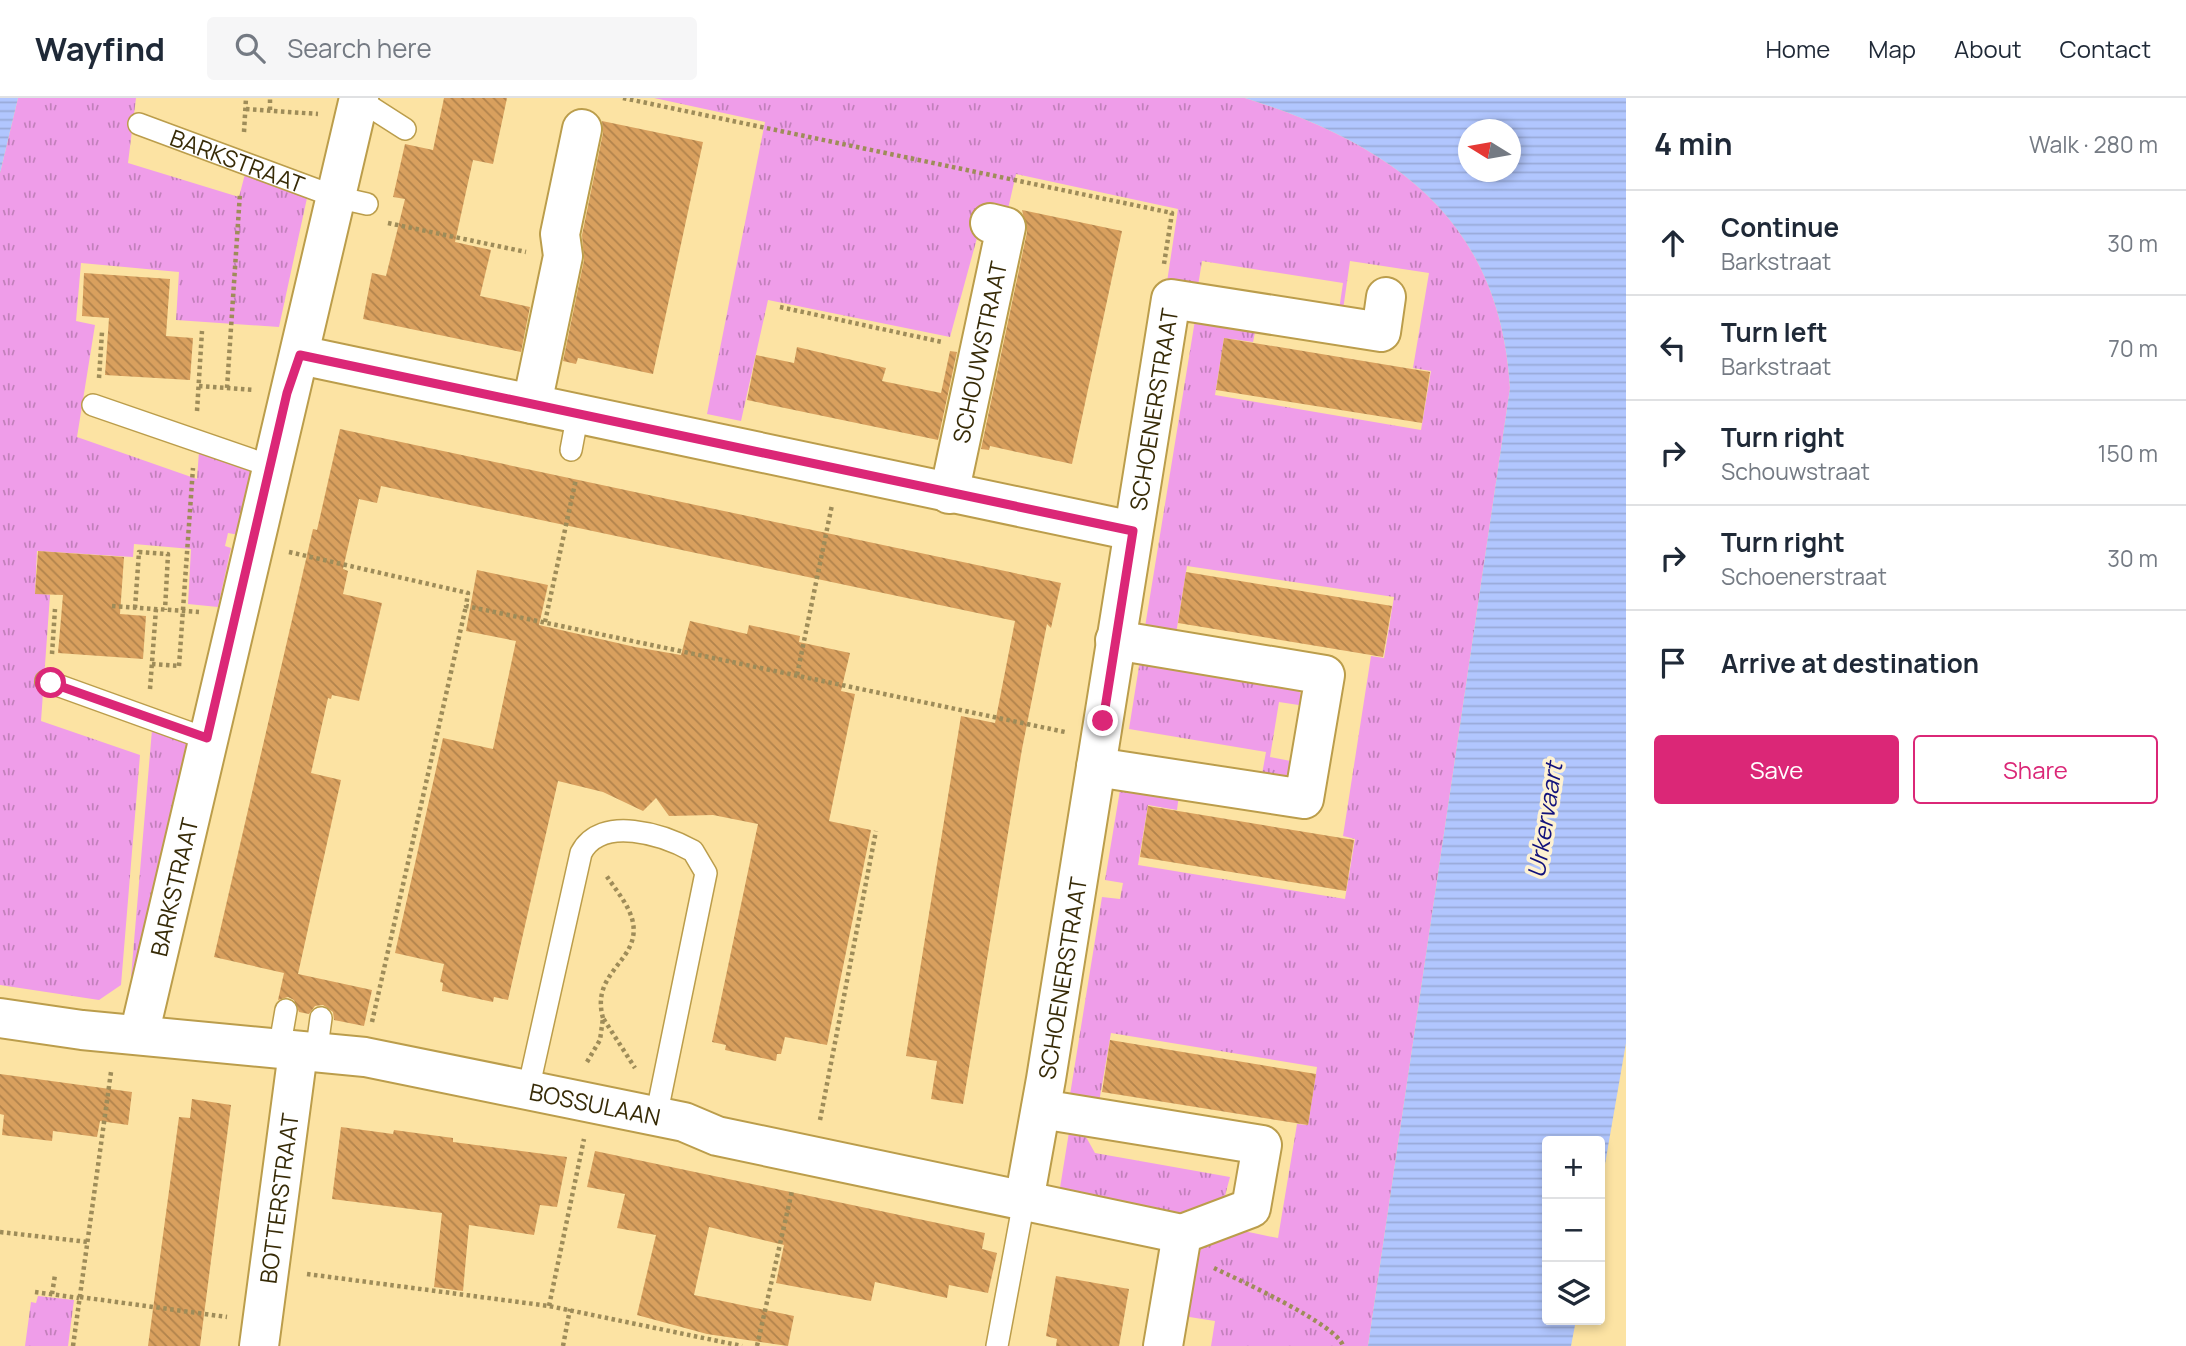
<!DOCTYPE html>
<html lang="en">
<head>
<meta charset="utf-8">
<style>
	:root { --surface:#fff; --page:#f6f6f7; --text:#1f2937; --muted:#747a83; --line:#e0e1e3; --accent:#db2777 }
	body { margin:0; font-family:Manrope,sans-serif; background:var(--page); color:var(--text) }
	.controls { position:absolute; right:21px; bottom:21px; display:grid; overflow:hidden; border-radius:7px; box-shadow:0 4px 10px #0003 }
	.controls button { width:63px; height:63px; display:grid; place-items:center; padding:0; border:0; border-bottom:2px solid var(--line); background:var(--surface); color:var(--text); font:35px sans-serif }
	.compass { position:absolute; left:1458px; top:21px; width:63px; height:63px; border-radius:50%; background:var(--surface); box-shadow:0 4px 10px #0003; rotate:281deg }
	.stop { position:absolute; width:21px; height:21px; margin:-16px; border:5px solid #db2777; border-radius:50%; background:#fff }
	.stop.end { background:#db2777; border-color:#fff; box-shadow:0 2px 7px #0008 }
	.list { margin:0; padding:0; list-style:none }
	h2 { display:flex; justify-content:space-between; align-items:center; height:91px; margin:0; padding:0 28px; font-size:30px }
	h2 small { font-size:23px; font-weight:400; color:var(--muted) }
	.list li { display:grid; grid-template-columns:46px 1fr auto; gap:21px; align-items:center; box-sizing:border-box; height:105px; padding:0 28px; border-top:2px solid var(--line) }
	.list b { display:block; font-size:26px; white-space:nowrap }
	.list p { margin:0; font-size:23px; white-space:nowrap; color:var(--muted) }
	.list em { font-size:23px; font-style:normal; color:var(--muted) }
	.actions { display:flex; gap:14px; padding:21px 28px }
	.actions a { flex:1; padding:16px 0; border:2px solid var(--accent); border-radius:7px; text-align:center; font-size:24px; color:var(--accent) }
	.actions .main { background:var(--accent); color:#fff }
	.icon { flex:none; width:38px; height:38px; fill:none; stroke:currentColor; stroke-width:2; stroke-linecap:round; stroke-linejoin:round }
	.map { position:relative; flex:none; width:1626px; height:1248px; overflow:hidden }
	header { display:flex; align-items:center; gap:42px; box-sizing:border-box; height:98px; padding:0 35px; background:var(--surface); border-bottom:2px solid var(--line) }
	header strong { font-size:33px }
	nav { display:flex; gap:38px; margin-inline-start:auto; font-size:24px }
	.search { width:490px; height:63px; background:var(--page); display:flex; align-items:center; gap:18px; box-sizing:border-box; padding:0 24px; border-radius:7px; color:var(--muted); font-size:26px }
	main { display:flex }
	aside { flex:1; background:var(--surface) }
	.map>svg:first-child { display:block }
	.grass { fill:url(#grass-tufts) }
	.water { fill:url(#water-rules); fill-rule:evenodd }
	.building { fill:url(#building-back-hatch) }
	.lines { fill:none; stroke-linecap:round; stroke-linejoin:round }
	.service-casing { stroke:#bb9d4b; stroke-width:24 }
	.minor-casing { stroke:#bb9d4b; stroke-width:42 }
	.path { stroke:#9e8c59; stroke-width:4.5; stroke-dasharray:3.5 3.5; stroke-linecap:butt }
	.service { stroke:#fff; stroke-width:21 }
	.minor { stroke:#fff; stroke-width:38 }
	.route { stroke:#db2777; stroke-width:9 }
	.labels { text-anchor:middle; dominant-baseline:central; stroke-width:7; stroke-linejoin:round; paint-order:stroke }
	.street-label { font-size:23px; fill:#372b07; stroke:#fef2d2 }
	.water-label { font-size:24px; font-style:italic; fill:#11117b; stroke:#fef2d2 }
</style>
</head>
<body>
<header>
<strong>Wayfind</strong>
<div class="search"><svg class="icon" aria-label="search" viewBox="0 0 24 24"><circle cx="10" cy="10" r="6"/><path d="M15 15l6 6"/></svg>Search here</div>
<nav><a>Home</a><a>Map</a><a>About</a><a>Contact</a></nav>
</header>
<main>
<div class="map">
<svg width="1626" height="1248" viewBox="0 0 1626 1248">
	<defs>
		<pattern id="grass-tufts" width="24" height="20" patternUnits="userSpaceOnUse" patternTransform="scale(1.75)"><rect width="24" height="20" fill="#ef9de9"/><path d="M3 7l-1-3M5 7V3M7 7l1-3M15 17l-1-3M17 17v-4M19 17l1-3" fill="none" stroke="#c280bb"/></pattern>
		<pattern id="water-rules" width="6" height="5" patternUnits="userSpaceOnUse" patternTransform="scale(1.75)"><rect width="6" height="5" fill="#b1c6fe"/><path d="M0 2.5h6" fill="none" stroke="#99aad8"/></pattern>
		<pattern id="building-back-hatch" width="6" height="6" patternUnits="userSpaceOnUse" patternTransform="scale(1.75)"><rect width="6" height="6" fill="#d9a05e"/><path d="M-1 5l2 2M0 0l6 6M5-1l2 2" fill="none" stroke="#b1834c"/></pattern>
	</defs>
	<rect width="100%" height="100%" fill="#fce3a3"/>
	<g class="grass">
		<polygon points="18,0 136,0 128,65 239,99 245,76 307,100 279,229 176,222 179,174 81,165 76,223 95,227 77,339 197,381 199,353 254,372 239,437 228,435 225,448 231,450 218,509 188,506 191,451 134,446 133,459 37,453 35,495 50,497 41,623 140,657 121,887 99,902 0,887 0,75"/>
		<path d="M654,0H1245C1394,47 1500,122 1510,290L1368,1248H1211L1215,1223L1183,1218C1190,1187 1192,1132 1235,1132C1249,1133 1264,1138 1278,1140L1297,1026L1308,1027L1317,969L1111,935L1098,1010L1069,1003L1102,799L1120,801L1123,785L1105,782L1120,692L1179,697L1177,712L1148,707L1138,767L1345,801L1355,741L1343,738L1371,558L1384,560L1394,499L1187,468L1175,542L1145,529L1195,222L1256,230L1253,244L1224,240L1215,297L1421,332L1431,273L1413,270L1429,175L1350,163L1343,212H1339L1343,185L1202,163L1198,188L1167,184L1178,111L1016,76L1008,111L986,107L950,239L768,202L741,323L707,316L765,24Z"/>
		<polygon points="1140,562 1299,592 1305,608 1279,604 1270,659 1296,664 1287,679 1261,682 1266,654 1129,631"/>
		<polygon points="152,632 192,645 137,880 131,879"/>
		<polygon points="1070,1028 1081,1030 1095,1055 1230,1079 1222,1109 1187,1122 1059,1096"/>
		<polygon points="38,1198 74,1202 68,1248 25,1248 31,1204 36,1205"/>
	</g>
	<g class="water">
		<polygon points="0,0 18,0 0,75"/>
		<path d="M1245,0H1626V945L1600,1095V1043H1547V1222H1576L1571,1248H1368L1510,290C1500,122 1394,47 1245,0ZM1468,32H1510V74H1468Z"/>
	</g>
	<g class="building">
		<polygon points="444,0 507,0 493,66 473,62 455,144 491,152 480,198 530,209 521,254 363,221 372,175 386,178 405,101 393,99 405,46 433,52"/>
		<polygon points="602,23 703,44 653,276 578,260 576,266 563,263 584,162 582,137 603,35"/>
		<polygon points="1022,112 1122,133 1072,366 990,348 989,352 981,351 1027,134"/>
		<polygon points="84,175 170,181 166,238 193,240 190,282 105,277 109,220 82,218"/>
		<polygon points="1224,240 1430,274 1422,325 1216,292"/>
		<polygon points="797,249 886,270 882,283 941,295 950,253 957,254 938,342 747,302 756,257 794,265"/>
		<polygon points="340,331 1061,485 1051,530 1047,526 1022,651 963,1006 931,1001 937,963 906,958 961,618 995,625 1015,523 381,388 377,405 359,401 343,471 348,473 343,496 382,505 359,603 332,597 331,601 328,600 311,675 341,682 298,876 372,892 364,928 334,922 333,914 323,907 315,908 309,916 299,914 294,902 288,899 278,902 284,875 214,859 313,431 317,432"/>
		<polygon points="38,453 124,459 120,516 146,518 143,561 58,555 63,497 35,496"/>
		<polygon points="477,472 548,487 539,527 635,549 681,557 690,523 747,536 749,527 800,538 799,544 850,555 841,593 855,596 829,723 871,732 827,947 785,939 781,956 777,956 776,963 725,952 726,947 712,944 758,726 713,717 669,718 656,700 643,713 603,694 558,683 508,902 494,899 493,904 442,893 443,885 440,884 444,866 395,855 443,640 493,651 516,543 466,533"/>
		<polygon points="1186,474 1392,508 1383,559 1178,525"/>
		<polygon points="1148,708 1354,742 1346,793 1140,759"/>
		<polygon points="1110,942 1316,976 1308,1027 1102,994"/>
		<polygon points="0,976 132,994 128,1027 100,1023 97,1039 53,1033 52,1043 2,1037 4,1017 0,1016"/>
		<polygon points="192,1001 231,1007 200,1248 148,1248 179,1019 190,1020"/>
		<polygon points="341,1029 393,1036 394,1032 453,1040 453,1044 567,1059 557,1109 540,1107 534,1137 469,1127 463,1193 434,1189 442,1115 332,1101"/>
		<polygon points="595,1053 985,1135 982,1151 997,1155 988,1195 949,1187 947,1200 875,1184 871,1203 776,1185 784,1147 709,1129 694,1197 794,1218 788,1248 707,1236 637,1217 656,1137 617,1130 625,1096 587,1089"/>
		<polygon points="1056,1178 1129,1191 1119,1248 1056,1248 1057,1241 1046,1238"/>
	</g>
	<g class="lines">
		<g class="service-casing">
			<g id="service">
				<polyline points="358,1 405,31"/>
				<path id="s1" d="M139,26L336,99L367,106"/>
				<polyline points="93,307 270,368"/>
				<polyline points="571,352 578,315"/>
				<polyline points="46,583 207,641"/>
				<polyline points="279,952 286,912"/>
				<polyline points="316,956 321,920"/>
				<path d="M528,992L581,755C601,716 664,737 693,753L706,775L656,1019"/>
				<polyline points="997,1248 1024,1103"/>
			</g>
		</g>
		<g class="minor-casing">
			<g id="minor">
				<polyline points="300,257 1133,433"/>
				<polyline points="532,306 563,158 560,136 582,31"/>
				<path id="s2" d="M949,396L1006,129L990,125"/>
				<polyline points="1096,669 1304,701 1325,577 1115,542"/>
				<path id="s3" d="M0,920L82,932L365,959L684,1024L717,1038L1182,1136L1251,1110L1262,1047L1041,1011"/>
				<path id="s4" d="M139,937L359,0"/>
				<path id="s5" d="M1024,1103L1046,981L1171,201L1381,234L1386,199"/>
				<path id="s6" d="M259,1248L298,954"/>
				<polyline points="1163,1248 1182,1136"/>
			</g>
		</g>
		<g class="path">
			<polyline points="623,0 1172,115 1164,166"/>
			<polyline points="246,11 318,16"/>
			<polyline points="270,12 270,0"/>
			<polyline points="244,34 246,0"/>
			<polyline points="388,125 526,154"/>
			<polyline points="780,209 942,244"/>
			<polyline points="99,280 102,234"/>
			<polyline points="199,288 254,292"/>
			<polyline points="227,290 240,95"/>
			<polyline points="197,313 202,233"/>
			<polyline points="289,454 468,495 466,508 1065,634"/>
			<polyline points="112,508 199,514"/>
			<polyline points="135,510 139,454 168,456 165,512"/>
			<polyline points="545,524 576,381"/>
			<polyline points="52,556 55,511"/>
			<polyline points="152,566 180,568"/>
			<polyline points="179,568 193,370"/>
			<polyline points="797,577 832,407"/>
			<polyline points="150,591 156,511"/>
			<path d="M603,920C590,874 640,863 633,825C630,808 615,791 606,777"/>
			<polyline points="372,924 466,508"/>
			<polyline points="587,964 600,942 603,920 635,970"/>
			<polyline points="820,1022 876,733"/>
			<polyline points="0,1134 88,1144"/>
			<path d="M1214,1170C1237,1181 1338,1227 1343,1248"/>
			<polyline points="307,1176 549,1208 742,1248"/>
			<polyline points="35,1194 79,1200"/>
			<polyline points="52,1196 55,1177"/>
			<polyline points="80,1199 227,1219"/>
			<polyline points="549,1208 584,1041"/>
			<polyline points="73,1248 111,974"/>
			<polyline points="563,1248 570,1211"/>
			<polyline points="757,1248 792,1093"/>
		</g>
		<use href="#service" class="service"/>
		<use href="#minor" class="minor"/>
	</g>
	<g class="lines">
		<polyline class="route" points="51,585 207,640 287,295 300,257 1133,433 1103,623"/>
	</g>
	<g class="labels">
		<g class="street-label">
			<text stroke="none"><textPath href="#s1" startOffset="105">BARKSTRAAT</textPath></text>
			<text stroke="none"><textPath href="#s2" startOffset="145">SCHOUWSTRAAT</textPath></text>
			<text stroke="none"><textPath href="#s5" startOffset="802">SCHOENERSTRAAT</textPath></text>
			<text stroke="none"><textPath href="#s4" startOffset="152">BARKSTRAAT</textPath></text>
			<text stroke="none"><textPath href="#s5" startOffset="226">SCHOENERSTRAAT</textPath></text>
			<text stroke="none"><textPath href="#s3" startOffset="602">BOSSULAAN</textPath></text>
			<text stroke="none"><textPath href="#s6" startOffset="149">BOTTERSTRAAT</textPath></text>
		</g>
		<g class="water-label">
			<text transform="translate(1544 722) rotate(-81)">Urkervaart</text>
		</g>
	</g>
</svg>
<div class="controls">
<button>+</button>
<button>−</button>
<button><svg class="icon" aria-label="layers" viewBox="0 0 24 24"><path d="M12 4l9 5-9 5-9-5zM3 14l9 5 9-5"/></svg></button>
</div>
<svg class="compass" viewBox="-18 -18 36 36"><path d="M0-13l5 13h-10z" fill="#e53935"/><path d="M0 13l5-13h-10z" fill="#747a83"/></svg>
<div class="stop" style="left:51px;top:585px"></div>
<div class="stop end" style="left:1103px;top:623px"></div>
</div>
<aside>
<h2>4 min<small>Walk · 280 m</small></h2>
<ul class="list">
<li><svg class="icon" aria-label="ahead" viewBox="0 0 24 24"><path d="M12 20V5M6 11l6-6 6 6"/></svg><div><b>Continue</b><p>Barkstraat</p></div><em>30 m</em></li>
<li><svg class="icon" aria-label="left" viewBox="0 0 24 24"><path d="M17 20v-9H6M10 6l-5 5 5 5"/></svg><div><b>Turn left</b><p>Barkstraat</p></div><em>70 m</em></li>
<li><svg class="icon" aria-label="right" viewBox="0 0 24 24"><path d="M7 20v-9h11M14 6l5 5-5 5"/></svg><div><b>Turn right</b><p>Schouwstraat</p></div><em>150 m</em></li>
<li><svg class="icon" aria-label="right" viewBox="0 0 24 24"><path d="M7 20v-9h11M14 6l5 5-5 5"/></svg><div><b>Turn right</b><p>Schoenerstraat</p></div><em>30 m</em></li>
<li><svg class="icon" aria-label="arrive" viewBox="0 0 24 24"><path d="M6 21V4h12l-3 4 3 4H6"/></svg><div><b>Arrive at destination</b></div></li>
</ul>
<div class="actions"><a class="main">Save</a><a>Share</a></div>
</aside>
</main>
</body>
</html>
